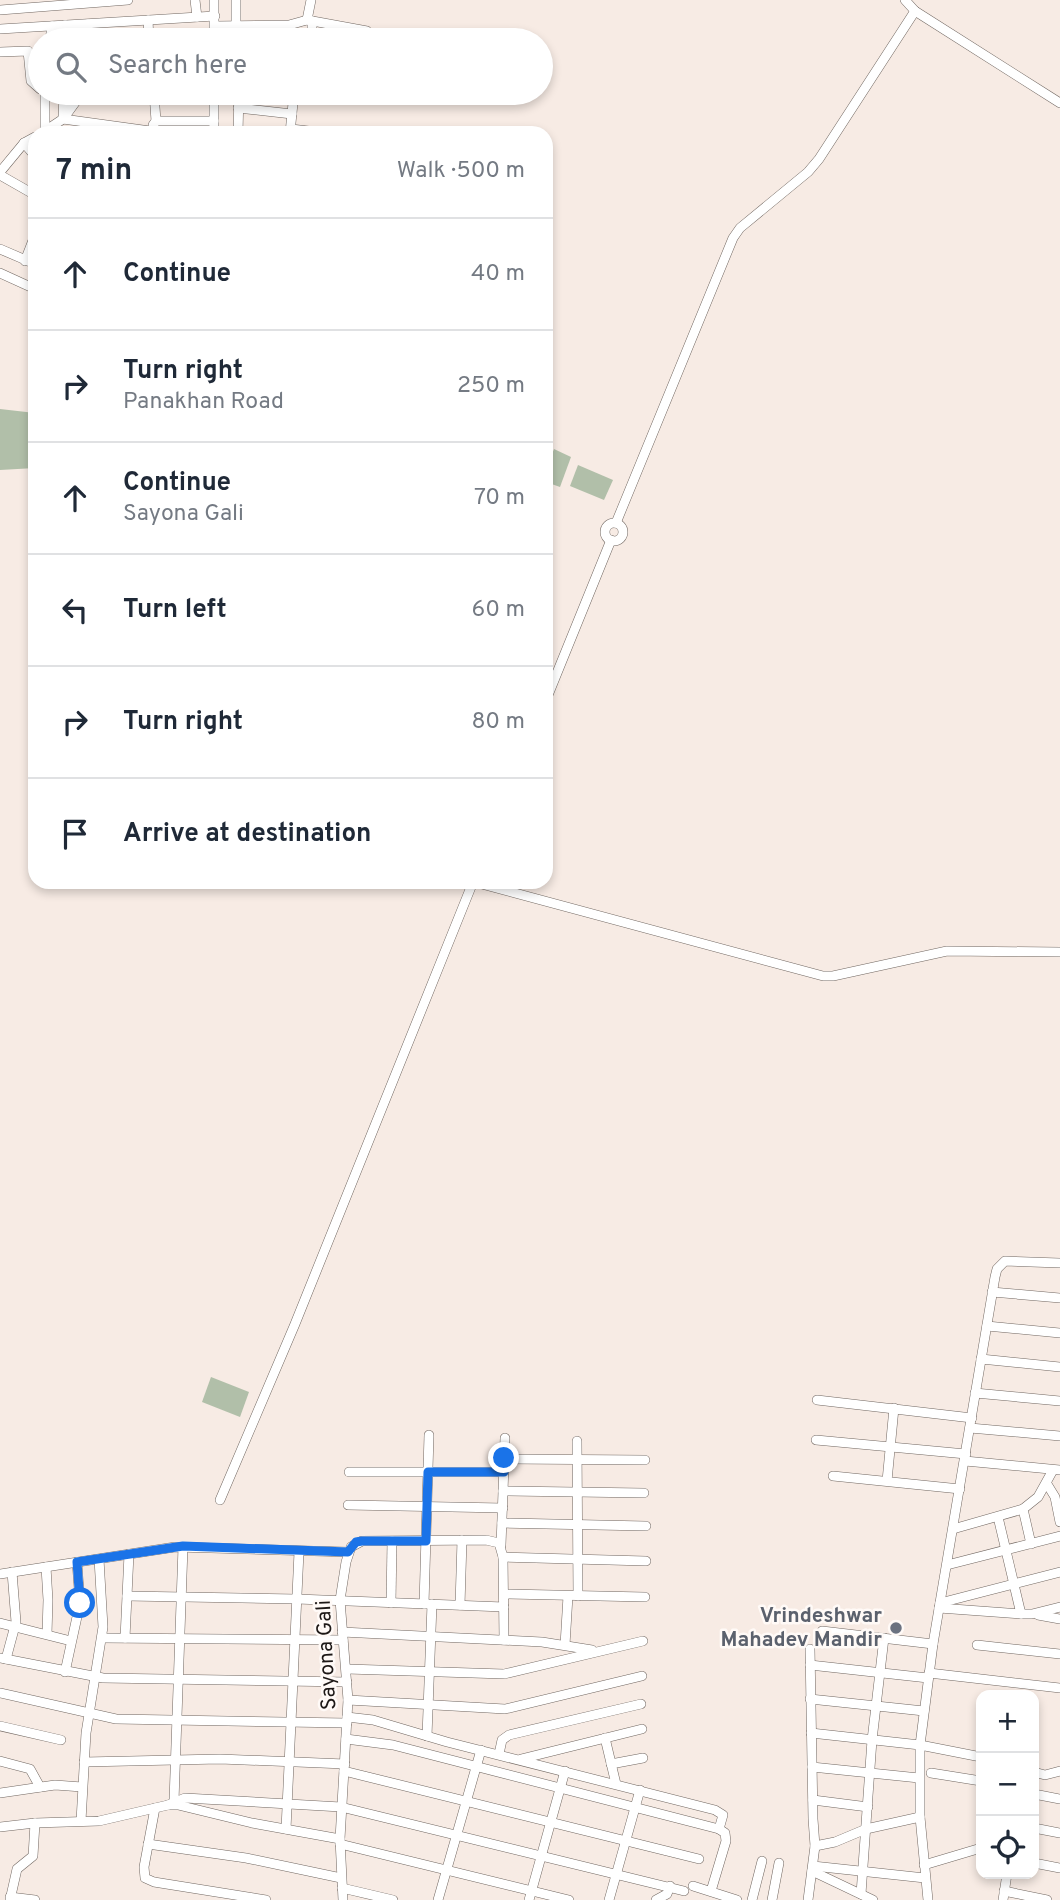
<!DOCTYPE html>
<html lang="en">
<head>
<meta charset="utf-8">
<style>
	:root { --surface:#fff; --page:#f2f2f3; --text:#1f2937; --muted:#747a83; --line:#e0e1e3 }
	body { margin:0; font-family:Overpass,sans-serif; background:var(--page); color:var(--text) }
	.controls { position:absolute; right:21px; bottom:21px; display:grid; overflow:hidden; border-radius:14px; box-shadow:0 4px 10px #0003 }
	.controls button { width:63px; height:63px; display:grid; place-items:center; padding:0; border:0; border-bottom:2px solid var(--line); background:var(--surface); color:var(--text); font:35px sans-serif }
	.stop { position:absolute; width:21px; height:21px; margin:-16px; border:5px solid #1a73e8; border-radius:50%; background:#fff }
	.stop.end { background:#1a73e8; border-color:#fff; box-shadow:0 2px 7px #0008 }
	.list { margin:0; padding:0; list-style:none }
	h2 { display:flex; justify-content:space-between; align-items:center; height:91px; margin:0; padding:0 28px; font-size:30px }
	h2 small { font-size:23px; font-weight:400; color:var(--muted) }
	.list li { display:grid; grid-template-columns:46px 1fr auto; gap:21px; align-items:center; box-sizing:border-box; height:112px; padding:0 28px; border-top:2px solid var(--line) }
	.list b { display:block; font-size:26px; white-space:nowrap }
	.list p { margin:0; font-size:23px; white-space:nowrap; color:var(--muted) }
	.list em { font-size:23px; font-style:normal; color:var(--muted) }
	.icon { flex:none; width:38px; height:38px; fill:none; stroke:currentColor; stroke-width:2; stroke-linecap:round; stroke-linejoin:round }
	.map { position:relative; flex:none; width:1060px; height:1900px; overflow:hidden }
	.search { position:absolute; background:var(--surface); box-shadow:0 4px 10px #0003; left:28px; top:28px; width:525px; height:77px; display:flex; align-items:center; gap:18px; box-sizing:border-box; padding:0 24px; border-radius:38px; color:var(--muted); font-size:26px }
	.panel { position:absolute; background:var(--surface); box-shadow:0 4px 10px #0003; left:28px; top:126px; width:525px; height:763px; border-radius:21px }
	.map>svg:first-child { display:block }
	.green { fill:#b1bfa9 }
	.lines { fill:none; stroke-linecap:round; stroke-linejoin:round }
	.minor-casing { stroke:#716761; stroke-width:10 }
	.minor { stroke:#fff; stroke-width:9 }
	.route { stroke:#1a73e8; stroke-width:9 }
	.worship-dot { fill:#6b7280; stroke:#fffaf7; stroke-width:2.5 }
	.labels { text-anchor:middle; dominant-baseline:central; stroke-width:5; stroke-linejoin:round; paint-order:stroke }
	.worship-label { font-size:21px; font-weight:bold; fill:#5b616d; stroke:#fffaf7; text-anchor:end }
	.street-label { font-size:21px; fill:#1d1816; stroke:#fffaf7 }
</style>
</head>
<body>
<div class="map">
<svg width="1060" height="1900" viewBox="0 0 1060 1900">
	<rect width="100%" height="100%" fill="#f7ebe4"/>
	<g class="green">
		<polygon points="0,409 35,413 35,468 0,470"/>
		<polygon points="554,449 571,457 560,487 546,482 546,469"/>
		<polygon points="578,465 613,480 604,500 570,486"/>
		<polygon points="211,1377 249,1392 240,1417 202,1402"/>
	</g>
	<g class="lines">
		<g class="minor-casing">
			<g id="minor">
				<polyline points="195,0 197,17"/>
				<polyline points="214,0 214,40"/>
				<polyline points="905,0 915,11 1060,103"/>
				<polyline points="0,10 128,0"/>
				<polyline points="148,20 149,40"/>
				<polyline points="307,20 311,0"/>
				<polyline points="312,21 312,40"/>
				<polyline points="236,25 236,0"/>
				<polyline points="215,26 289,25 307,20 367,31"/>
				<polyline points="0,29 215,16"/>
				<polyline points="50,40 52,26"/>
				<polyline points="65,40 65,25"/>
				<polyline points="87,40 88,24"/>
				<polyline points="0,52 28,51 31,81 40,89"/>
				<polyline points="45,93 45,131"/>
				<polyline points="64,93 63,119 150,131"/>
				<polyline points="154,94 200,93"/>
				<polyline points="238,108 292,114"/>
				<polyline points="156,121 214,121"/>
				<polyline points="153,125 156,121 154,93"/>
				<polyline points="291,129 326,133"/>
				<polyline points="45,131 63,119 82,93"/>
				<polyline points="214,133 214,93"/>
				<polyline points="238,133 239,93"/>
				<polyline points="290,133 294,93"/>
				<polyline points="24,143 35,156"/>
				<polyline points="0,172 24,143 35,137"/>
				<polyline points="0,175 35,195"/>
				<polyline points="0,249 35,264"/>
				<polyline points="25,261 35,235"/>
				<polyline points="0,273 35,289"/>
				<polyline points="616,523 733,238 740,228 808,172 819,159 915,11"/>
				<circle cx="614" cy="532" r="9"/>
				<polyline points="546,700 611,540"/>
				<polyline points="474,882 823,976 833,976 947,951 1060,952"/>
				<polyline points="992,1292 1060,1298"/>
				<polyline points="987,1326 1060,1333"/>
				<polyline points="981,1359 1060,1367"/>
				<polyline points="975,1393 1060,1401"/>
				<polyline points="817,1400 972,1418"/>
				<polyline points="970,1428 1060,1436"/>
				<polyline points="816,1440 966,1454"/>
				<polyline points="577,1441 578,1596"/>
				<polyline points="504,1459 645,1460"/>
				<polyline points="965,1461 1060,1470"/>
				<polyline points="349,1472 504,1472"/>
				<polyline points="833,1476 960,1489"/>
				<polyline points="887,1481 894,1408"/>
				<polyline points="1047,1484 1055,1497 1060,1522"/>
				<polyline points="503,1491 644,1493"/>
				<polyline points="220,1500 295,1324 473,882"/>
				<polyline points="348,1505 503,1508"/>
				<polyline points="1023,1509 1031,1544"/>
				<polyline points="998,1517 1021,1614"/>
				<polyline points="502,1523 646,1526"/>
				<polyline points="953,1529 1023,1509 1038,1497 1053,1470"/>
				<polyline points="501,1545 505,1438"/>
				<polyline points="503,1557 646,1561"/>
				<polyline points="947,1565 1060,1536"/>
				<polyline points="46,1567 48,1600 47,1634"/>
				<polyline points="0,1574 175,1547 348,1552"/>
				<polyline points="504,1594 645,1597"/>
				<polyline points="127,1596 297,1599 504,1607"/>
				<polyline points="391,1603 392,1541"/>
				<polyline points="940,1603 1060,1572"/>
				<polyline points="424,1604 429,1435"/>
				<polyline points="460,1605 462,1540"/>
				<polyline points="939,1608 1021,1614 1032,1614 1060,1607"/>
				<polyline points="1038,1615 1060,1619"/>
				<polyline points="0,1623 71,1641"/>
				<polyline points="822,1631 933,1644"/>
				<polyline points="342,1632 542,1642 592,1650"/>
				<polyline points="102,1638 343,1640"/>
				<polyline points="125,1638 129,1554"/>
				<polyline points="565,1645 568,1596"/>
				<polyline points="977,1645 1060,1654"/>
				<polyline points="0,1658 103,1678 347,1682"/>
				<polyline points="6,1659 16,1622 12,1572"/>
				<polyline points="810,1665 928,1678"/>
				<polyline points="347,1669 504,1674 643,1641"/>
				<polyline points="65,1672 80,1603 77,1562"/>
				<polyline points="929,1673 1060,1688"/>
				<polyline points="0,1693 116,1719 347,1723"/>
				<polyline points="810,1699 924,1711"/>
				<polyline points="348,1700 505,1709 642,1676"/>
				<polyline points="347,1717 373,1720 447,1742 715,1810 723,1815 719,1829"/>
				<polyline points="0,1726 61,1740"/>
				<polyline points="811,1733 920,1745 981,1757"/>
				<polyline points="427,1736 432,1604"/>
				<polyline points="605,1738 616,1784"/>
				<polyline points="346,1739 393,1745 719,1829 725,1833 726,1841 711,1891"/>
				<polyline points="499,1754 502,1740 509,1735 641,1704"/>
				<polyline points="521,1759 642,1729"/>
				<polyline points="0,1761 30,1769 40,1787"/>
				<polyline points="84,1762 220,1759 345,1764"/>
				<polyline points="611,1764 643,1758"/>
				<polyline points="812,1767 919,1778"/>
				<polyline points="344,1771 699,1859"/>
				<polyline points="1034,1772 1045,1775 1060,1771"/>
				<polyline points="931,1773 981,1781"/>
				<polyline points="0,1793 55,1785 82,1787"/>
				<polyline points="1034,1794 1060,1799"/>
				<polyline points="813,1800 868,1807"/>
				<polyline points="174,1801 183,1547"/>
				<polyline points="168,1805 185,1798 341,1807 684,1891"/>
				<polyline points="155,1808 144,1867 145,1878 154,1882 266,1900"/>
				<polyline points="81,1821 86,1733 103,1627 99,1559"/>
				<polyline points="0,1827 35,1823 99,1821 168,1805 178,1805 252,1823 340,1839"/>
				<polyline points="1034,1828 1060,1833"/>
				<polyline points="286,1829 299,1552"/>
				<polyline points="148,1844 246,1858 341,1878"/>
				<polyline points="340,1844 569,1900"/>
				<polyline points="815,1846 835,1842 866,1829 920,1817"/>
				<polyline points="1034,1863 1060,1868"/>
				<polyline points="924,1865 981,1848"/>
				<polyline points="813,1866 925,1878"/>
				<polyline points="812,1871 873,1900"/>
				<polyline points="693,1886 737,1900"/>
				<polyline points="342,1888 393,1900"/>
				<polyline points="1004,1891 1047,1900"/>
				<polyline points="861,1894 872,1740 884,1638"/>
				<polyline points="10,1897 35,1900"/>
				<polyline points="10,1900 17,1869 33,1856 35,1823"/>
				<polyline points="343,1900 340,1839 348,1700 340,1600 346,1562 351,1547 362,1541 486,1540 499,1543 503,1557 504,1640"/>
				<polyline points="438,1900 481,1750"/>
				<polyline points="529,1900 565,1771"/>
				<polyline points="609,1900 640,1790"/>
				<polyline points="656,1900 667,1894 670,1886"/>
				<polyline points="752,1900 762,1861"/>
				<polyline points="772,1900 779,1863"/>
				<polyline points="808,1900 815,1846 813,1819 810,1649"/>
				<polyline points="928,1900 920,1817 920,1745 933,1644 995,1277 997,1269 1005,1261 1060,1263"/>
				<polyline points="1003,1900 1007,1874"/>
			</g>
		</g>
		<use href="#minor" class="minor"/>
	</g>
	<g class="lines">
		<polyline class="route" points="80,1603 77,1562 183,1546 348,1552 356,1542 362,1541 426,1541 428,1472 504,1472 504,1458"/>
	</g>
	<circle class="worship-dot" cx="896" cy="1628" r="7"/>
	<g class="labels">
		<g class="worship-label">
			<text x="882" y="1616">Vrindeshwar<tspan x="882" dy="24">Mahadev Mandir</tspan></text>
		</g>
		<g class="street-label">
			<text transform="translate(327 1655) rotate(-93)">Sayona Gali</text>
		</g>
	</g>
</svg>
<div class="controls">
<button>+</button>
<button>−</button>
<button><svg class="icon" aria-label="locate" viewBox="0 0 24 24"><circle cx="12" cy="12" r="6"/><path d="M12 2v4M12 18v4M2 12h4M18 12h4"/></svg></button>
</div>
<div class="stop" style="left:80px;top:1603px"></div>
<div class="stop end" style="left:504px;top:1458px"></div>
<div class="search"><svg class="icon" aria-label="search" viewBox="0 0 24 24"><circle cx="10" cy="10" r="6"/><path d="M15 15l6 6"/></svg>Search here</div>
<section class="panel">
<h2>7 min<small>Walk · 500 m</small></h2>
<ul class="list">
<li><svg class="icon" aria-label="ahead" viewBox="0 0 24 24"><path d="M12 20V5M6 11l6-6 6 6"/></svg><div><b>Continue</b></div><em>40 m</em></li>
<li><svg class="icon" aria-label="right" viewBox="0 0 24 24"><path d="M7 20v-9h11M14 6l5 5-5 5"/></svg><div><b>Turn right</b><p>Panakhan Road</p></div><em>250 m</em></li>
<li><svg class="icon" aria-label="ahead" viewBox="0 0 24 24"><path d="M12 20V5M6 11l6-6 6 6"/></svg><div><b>Continue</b><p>Sayona Gali</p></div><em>70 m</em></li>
<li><svg class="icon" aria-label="left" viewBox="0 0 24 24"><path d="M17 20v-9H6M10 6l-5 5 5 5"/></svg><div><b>Turn left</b></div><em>60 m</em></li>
<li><svg class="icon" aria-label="right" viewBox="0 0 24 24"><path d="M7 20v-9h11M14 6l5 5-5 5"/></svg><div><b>Turn right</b></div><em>80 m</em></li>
<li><svg class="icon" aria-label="arrive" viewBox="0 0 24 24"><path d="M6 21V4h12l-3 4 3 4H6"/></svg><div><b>Arrive at destination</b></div></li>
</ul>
</section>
</div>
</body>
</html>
